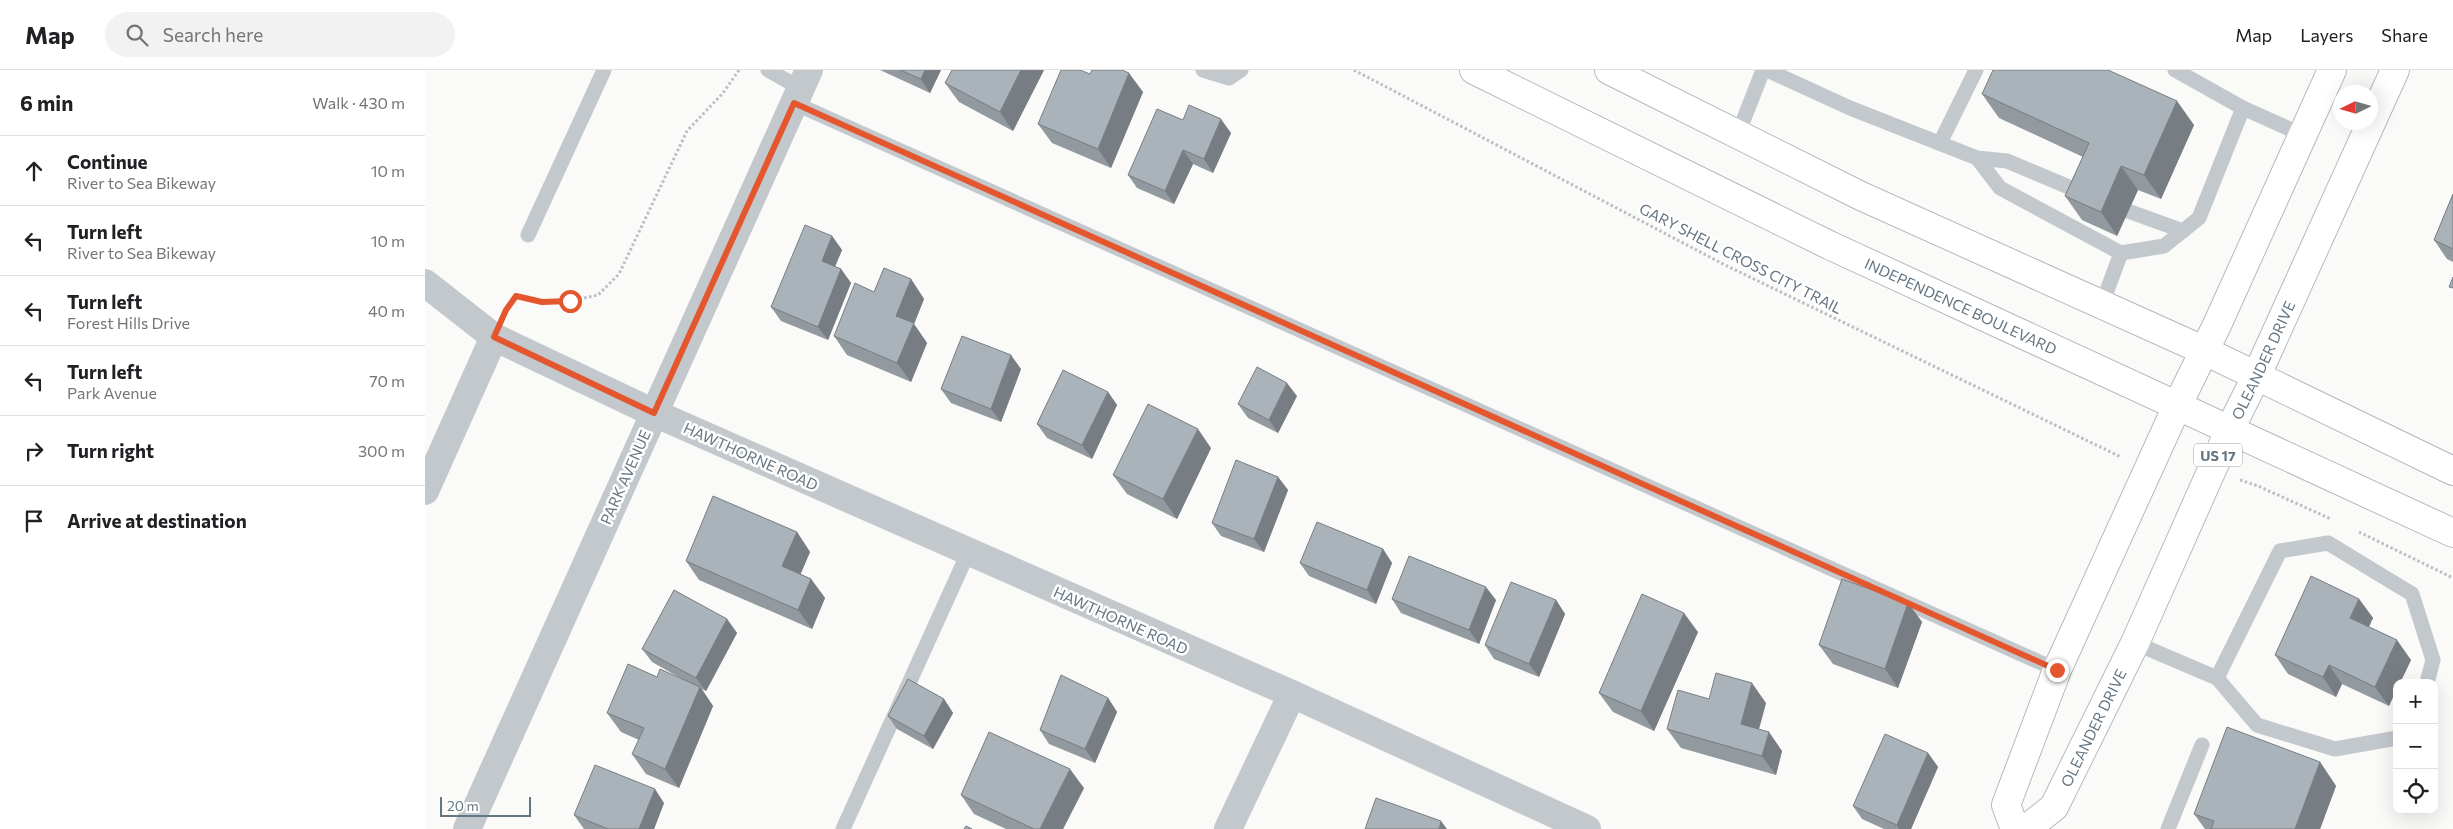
<!DOCTYPE html>
<html lang="en">
<head>
<meta charset="utf-8">
<style>
	:root { --surface:#fff; --page:#f2f2f2; --text:#202124; --muted:#757577; --line:#e0e0e0 }
	body { margin:0; font-family:Commissioner,sans-serif; background:var(--page); color:var(--text) }
	.controls { position:absolute; right:15px; bottom:15px; display:grid; overflow:hidden; border-radius:10px; box-shadow:0 5px 20px #0002 }
	.controls button { width:45px; height:45px; display:grid; place-items:center; padding:0; border:0; border-bottom:1px solid var(--line); background:var(--surface); color:var(--text); font:25px sans-serif }
	.compass { position:absolute; left:1908px; top:15px; width:45px; height:45px; border-radius:50%; background:var(--surface); box-shadow:0 5px 20px #0002; rotate:265deg }
	.scale { position:absolute; left:15px; bottom:12px; width:91px; box-sizing:border-box; padding-left:5px; border:2px solid #657683; border-top:0; font-size:14px; line-height:18px; white-space:nowrap; color:#657683; -webkit-text-stroke:4px #fff; paint-order:stroke }
	.stop { position:absolute; width:15px; height:15px; margin:-11px; border:4px solid #e4572e; border-radius:50%; background:#fff }
	.stop.end { background:#e4572e; border-color:#fff; box-shadow:0 1px 5px #0008 }
	.list { margin:0; padding:0; list-style:none }
	h2 { display:flex; justify-content:space-between; align-items:center; height:65px; margin:0; padding:0 20px; font-size:21px }
	h2 small { font-size:16px; font-weight:400; color:var(--muted) }
	.list li { display:grid; grid-template-columns:32px 1fr auto; gap:15px; align-items:center; box-sizing:border-box; height:70px; padding:0 20px; border-top:1px solid var(--line) }
	.list b { display:block; font-size:19px; white-space:nowrap }
	.list p { margin:0; font-size:16px; white-space:nowrap; color:var(--muted) }
	.list em { font-size:16px; font-style:normal; color:var(--muted) }
	.icon { flex:none; width:28px; height:28px; fill:none; stroke:currentColor; stroke-width:2; stroke-linecap:round; stroke-linejoin:round }
	.map { position:relative; flex:none; width:2028px; height:759px; overflow:hidden }
	header { display:flex; align-items:center; gap:30px; box-sizing:border-box; height:70px; padding:0 25px; background:var(--surface); border-bottom:1px solid var(--line) }
	header strong { font-size:24px }
	nav { display:flex; gap:28px; margin-inline-start:auto; font-size:18px }
	.search { width:350px; height:45px; background:var(--page); display:flex; align-items:center; gap:12px; box-sizing:border-box; padding:0 18px; border-radius:28px; color:var(--muted); font-size:19px }
	main { display:flex }
	aside { flex:1; background:var(--surface) }
	.map>svg:first-child { display:block }
	.lines { fill:none; stroke-linecap:round; stroke-linejoin:round }
	.secondary-casing { stroke:#b3babf; stroke-width:30 }
	.primary-casing { stroke:#b5babe; stroke-width:30 }
	.path { stroke:#bbbfc2; stroke-width:3; stroke-dasharray:2.5 2.5; stroke-linecap:butt }
	.service { stroke:#c3c8cc; stroke-width:15 }
	.minor { stroke:#c3c8cc; stroke-width:28 }
	.secondary { stroke:#fff; stroke-width:28 }
	.primary { stroke:#fff; stroke-width:28 }
	.wall { fill:#929a9f }
	.shaded-wall { fill:#777d82 }
	.building { fill:#aab3b9; stroke:#777d82 }
	.route { stroke:#e4572e; stroke-width:6 }
	.labels { text-anchor:middle; dominant-baseline:central; stroke-width:5; stroke-linejoin:round; paint-order:stroke }
	.shield { fill:#fff; stroke:#939fa8; stroke-width:1 }
	.shield-label { font-size:14px; font-weight:bold; fill:#657683 }
	.street-label { font-size:15px; fill:#657683; stroke:#fff }
</style>
</head>
<body>
<header>
<strong>Map</strong>
<div class="search"><svg class="icon" aria-label="search" viewBox="0 0 24 24"><circle cx="10" cy="10" r="6"/><path d="M15 15l6 6"/></svg>Search here</div>
<nav><a>Map</a><a>Layers</a><a>Share</a></nav>
</header>
<main>
<aside>
<h2>6 min<small>Walk · 430 m</small></h2>
<ul class="list">
<li><svg class="icon" aria-label="ahead" viewBox="0 0 24 24"><path d="M12 20V5M6 11l6-6 6 6"/></svg><div><b>Continue</b><p>River to Sea Bikeway</p></div><em>10 m</em></li>
<li><svg class="icon" aria-label="left" viewBox="0 0 24 24"><path d="M17 20v-9H6M10 6l-5 5 5 5"/></svg><div><b>Turn left</b><p>River to Sea Bikeway</p></div><em>10 m</em></li>
<li><svg class="icon" aria-label="left" viewBox="0 0 24 24"><path d="M17 20v-9H6M10 6l-5 5 5 5"/></svg><div><b>Turn left</b><p>Forest Hills Drive</p></div><em>40 m</em></li>
<li><svg class="icon" aria-label="left" viewBox="0 0 24 24"><path d="M17 20v-9H6M10 6l-5 5 5 5"/></svg><div><b>Turn left</b><p>Park Avenue</p></div><em>70 m</em></li>
<li><svg class="icon" aria-label="right" viewBox="0 0 24 24"><path d="M7 20v-9h11M14 6l5 5-5 5"/></svg><div><b>Turn right</b></div><em>300 m</em></li>
<li><svg class="icon" aria-label="arrive" viewBox="0 0 24 24"><path d="M6 21V4h12l-3 4 3 4H6"/></svg><div><b>Arrive at destination</b></div></li>
</ul>
</aside>
<div class="map">
<svg width="2028" height="759" viewBox="0 0 2028 759">
	<rect width="100%" height="100%" fill="#fafaf8"/>
	<g class="lines">
		<g class="secondary-casing">
			<g id="secondary">
				<path id="s1" d="M1049,0L1404,175L2028,463"/>
				<polyline points="1184,0 1436,126 1780,281 2028,401"/>
			</g>
		</g>
		<g class="primary-casing">
			<g id="primary">
				<polyline points="1590,759 1581,735 1632,600 1753,334 1792,255 1907,0"/>
				<path id="s2" d="M1601,759L1629,737L1710,573L1805,359L1831,307L1970,0"/>
			</g>
		</g>
		<g class="path">
			<polyline points="929,0 1300,195 1696,387"/>
			<polyline points="82,239 91,226 117,232 145,231 173,225 194,204 262,61 298,23 314,0"/>
			<polyline points="1815,410 1833,416 1906,449"/>
			<polyline points="1934,462 2028,508"/>
		</g>
		<g class="service">
			<polyline points="343,0 375,18"/>
			<polyline points="778,0 804,8 816,0"/>
			<polyline points="1342,0 1425,38 1552,88 1582,91 1663,125"/>
			<polyline points="1750,0 1818,38 1878,65"/>
			<polyline points="369,33 1632,600"/>
			<polyline points="1313,64 1338,0"/>
			<polyline points="1515,73 1551,0"/>
			<polyline points="1552,88 1575,118 1696,183 1739,176 1774,148 1818,38"/>
			<polyline points="1703,141 1758,161"/>
			<polyline points="103,165 179,0"/>
			<polyline points="1677,234 1696,183"/>
			<polyline points="1710,573 1792,608 1832,655 1910,679 1972,668"/>
			<polyline points="1792,608 1855,481 1903,473 1987,524 2008,590 2002,613"/>
			<polyline points="418,759 543,483"/>
			<polyline points="1743,759 1777,675"/>
		</g>
		<g class="minor">
			<polyline points="0,213 69,267 229,343 867,624 1162,759"/>
			<polyline points="0,421 69,267"/>
			<polyline points="42,759 384,0"/>
			<polyline points="803,759 867,624"/>
		</g>
		<use href="#secondary" class="secondary"/>
		<use href="#primary" class="primary"/>
	</g>
	<g class="wall">
		<polygon points="455,0 516,0 505,23"/>
		<polygon points="527,0 619,0 588,61 534,32 520,13"/>
		<polygon points="665,4 718,22 686,98 627,73 613,54"/>
		<polygon points="1557,24 1769,55 1736,129 1713,120 1692,166 1657,150 1640,126 1658,87 1574,48"/>
		<polygon points="758,50 806,63 788,103 768,94 749,134 712,118 703,105"/>
		<polygon points="2028,124 2028,192 2022,189 2009,170"/>
		<polygon points="407,166 417,180 410,197 416,199 426,213 403,270 356,251 346,237"/>
		<polygon points="486,209 499,229 489,254 502,273 486,312 422,285 409,266 449,222"/>
		<polygon points="596,299 576,352 526,333 516,319"/>
		<polygon points="683,322 692,335 667,389 622,368 612,354"/>
		<polygon points="872,326 853,363 823,348 813,334"/>
		<polygon points="786,378 752,449 702,424 688,405"/>
		<polygon points="853,407 863,420 839,482 796,466 787,453"/>
		<polygon points="372,462 385,482 375,504 386,509 400,528 387,559 274,510 261,491"/>
		<polygon points="958,479 967,493 951,534 884,506 875,493"/>
		<polygon points="967,529 1071,530 1054,574 976,543"/>
		<polygon points="1934,529 1948,548 1943,557 1986,590 1975,613 1972,613 1964,636 1917,614 1911,627 1863,604 1850,585"/>
		<polygon points="1131,530 1140,544 1114,607 1069,589 1060,575"/>
		<polygon points="1483,533 1497,552 1473,618 1408,594 1394,575"/>
		<polygon points="302,549 312,563 281,621 277,619 288,636 254,718 221,704 207,684 214,670 196,662 182,643 232,607 259,610 227,592 217,579"/>
		<polygon points="1273,562 1229,661 1188,642 1174,623"/>
		<polygon points="683,628 692,642 670,693 624,674 615,660"/>
		<polygon points="519,629 528,643 508,679 472,659 463,646"/>
		<polygon points="1284,629 1341,633 1334,659 1357,681 1351,705 1256,678 1242,659"/>
		<polygon points="1503,683 1513,697 1486,759 1459,759 1437,749 1428,736"/>
		<polygon points="1895,692 1911,716 1895,759 1780,759 1769,744"/>
		<polygon points="659,718 638,759 581,759 549,744 536,725"/>
		<polygon points="239,733 229,759 159,759 149,745"/>
	</g>
	<g class="shaded-wall">
		<polygon points="500,0 516,0 505,23 496,9"/>
		<polygon points="596,0 619,0 588,61 575,42"/>
		<polygon points="704,3 718,22 686,98 673,79"/>
		<polygon points="1752,31 1769,55 1736,129 1719,105"/>
		<polygon points="796,49 806,63 788,103 779,89"/>
		<polygon points="758,80 768,94 749,134 740,121"/>
		<polygon points="1696,96 1713,120 1692,166 1676,142"/>
		<polygon points="407,166 417,180 406,205 397,191"/>
		<polygon points="416,199 426,213 403,270 393,257"/>
		<polygon points="486,209 499,229 489,254 502,273 486,312 472,293 471,246"/>
		<polygon points="586,285 596,299 576,352 566,339"/>
		<polygon points="862,313 872,326 853,363 844,350"/>
		<polygon points="683,322 692,335 667,389 657,375"/>
		<polygon points="773,359 786,378 752,449 738,429"/>
		<polygon points="853,407 863,420 839,482 829,469"/>
		<polygon points="372,462 385,482 371,515 357,496"/>
		<polygon points="958,479 967,493 951,534 942,520"/>
		<polygon points="386,509 400,528 387,559 373,540"/>
		<polygon points="1061,517 1071,530 1054,574 1044,560"/>
		<polygon points="1934,529 1948,548 1939,568 1925,548"/>
		<polygon points="1131,530 1140,544 1114,607 1104,594"/>
		<polygon points="1483,533 1497,552 1473,618 1460,599"/>
		<polygon points="1259,543 1273,562 1229,661 1216,641"/>
		<polygon points="302,549 312,563 281,621 271,608"/>
		<polygon points="1972,570 1986,590 1975,613 1972,613 1972,619 1964,636 1950,617"/>
		<polygon points="1904,595 1917,614 1911,627 1898,607"/>
		<polygon points="1327,613 1341,633 1330,673 1316,654"/>
		<polygon points="275,617 288,636 254,718 240,699"/>
		<polygon points="683,628 692,642 670,693 660,679"/>
		<polygon points="519,629 528,643 508,679 499,666"/>
		<polygon points="1344,662 1357,681 1351,705 1337,686"/>
		<polygon points="1503,683 1513,697 1486,759 1474,759 1472,755"/>
		<polygon points="1895,692 1911,716 1895,759 1870,759"/>
		<polygon points="645,699 659,718 638,759 615,759"/>
		<polygon points="230,719 239,733 229,759 214,759"/>
		<polygon points="1016,751 1022,759 1014,759"/>
	</g>
	<g class="building">
		<polygon points="475,0 500,0 496,9"/>
		<polygon points="527,0 596,0 575,42 520,13"/>
		<polygon points="636,0 655,0 665,4 667,0 697,0 704,3 673,79 613,54"/>
		<polygon points="1568,0 1683,0 1752,31 1719,105 1696,96 1676,142 1640,126 1664,73 1557,24"/>
		<polygon points="764,35 796,49 779,89 758,80 740,121 703,105 732,39 758,50"/>
		<polygon points="2028,124 2028,179 2009,170"/>
		<polygon points="380,155 407,166 397,191 416,199 393,257 346,237"/>
		<polygon points="459,198 486,209 471,246 489,253 472,293 409,266 430,213 449,222"/>
		<polygon points="2028,207 2028,218 2024,217"/>
		<polygon points="537,266 586,285 566,339 516,319"/>
		<polygon points="832,297 862,313 844,350 813,334"/>
		<polygon points="638,300 683,322 657,375 612,354"/>
		<polygon points="723,334 773,359 738,429 688,405"/>
		<polygon points="811,390 853,407 829,469 787,453"/>
		<polygon points="288,426 372,462 357,496 386,509 373,540 261,491"/>
		<polygon points="892,452 958,479 942,520 875,493"/>
		<polygon points="984,486 1061,517 1044,560 967,529"/>
		<polygon points="1886,506 1934,529 1925,548 1972,570 1950,617 1904,595 1898,607 1850,585"/>
		<polygon points="1417,509 1483,533 1460,599 1394,575"/>
		<polygon points="1086,512 1131,530 1104,594 1060,575"/>
		<polygon points="249,520 302,549 271,608 217,579"/>
		<polygon points="1217,524 1259,543 1216,641 1174,623"/>
		<polygon points="203,594 232,607 235,599 275,617 240,699 207,684 219,658 182,643"/>
		<polygon points="1291,603 1327,613 1316,654 1344,662 1337,686 1242,659 1253,620 1284,629"/>
		<polygon points="636,605 683,628 660,679 615,660"/>
		<polygon points="483,609 519,629 499,666 463,646"/>
		<polygon points="1802,657 1895,692 1870,759 1786,759 1789,751 1769,744"/>
		<polygon points="564,662 645,699 615,759 609,759 536,725"/>
		<polygon points="1460,664 1503,683 1472,755 1428,736"/>
		<polygon points="170,695 230,719 214,759 183,759 149,745"/>
		<polygon points="951,728 1016,751 1014,759 940,759"/>
		<polygon points="541,756 547,759 539,759"/>
	</g>
	<g class="lines">
		<polyline class="route" points="145,231 117,232 91,226 81,240 69,267 229,343 369,33 1632,600"/>
	</g>
	<g class="labels">
		<rect class="shield" x="1769" y="373.5" width="48" height="23" rx="4"/>
		<g class="shield-label">
			<text x="1793" y="385">US 17</text>
		</g>
		<g class="street-label">
			<text transform="translate(1316 188) rotate(27)">GARY SHELL CROSS CITY TRAIL</text>
			<text stroke="none"><textPath href="#s1" startOffset="541">INDEPENDENCE BOULEVARD</textPath></text>
			<text stroke="none"><textPath href="#s2" startOffset="529">OLEANDER DRIVE</textPath></text>
			<text transform="translate(326 386) rotate(24)">HAWTHORNE ROAD</text>
			<text transform="translate(200 407) rotate(-66)">PARK AVENUE</text>
			<text transform="translate(696 550) rotate(24)">HAWTHORNE ROAD</text>
			<text stroke="none"><textPath href="#s2" startOffset="124">OLEANDER DRIVE</textPath></text>
		</g>
	</g>
</svg>
<div class="controls">
<button>+</button>
<button>−</button>
<button><svg class="icon" aria-label="locate" viewBox="0 0 24 24"><circle cx="12" cy="12" r="6"/><path d="M12 2v4M12 18v4M2 12h4M18 12h4"/></svg></button>
</div>
<svg class="compass" viewBox="-18 -18 36 36"><path d="M0-13l5 13h-10z" fill="#e53935"/><path d="M0 13l5-13h-10z" fill="#757577"/></svg>
<div class="scale">20 m</div>
<div class="stop" style="left:145px;top:231px"></div>
<div class="stop end" style="left:1632px;top:600px"></div>
</div>
</main>
</body>
</html>
